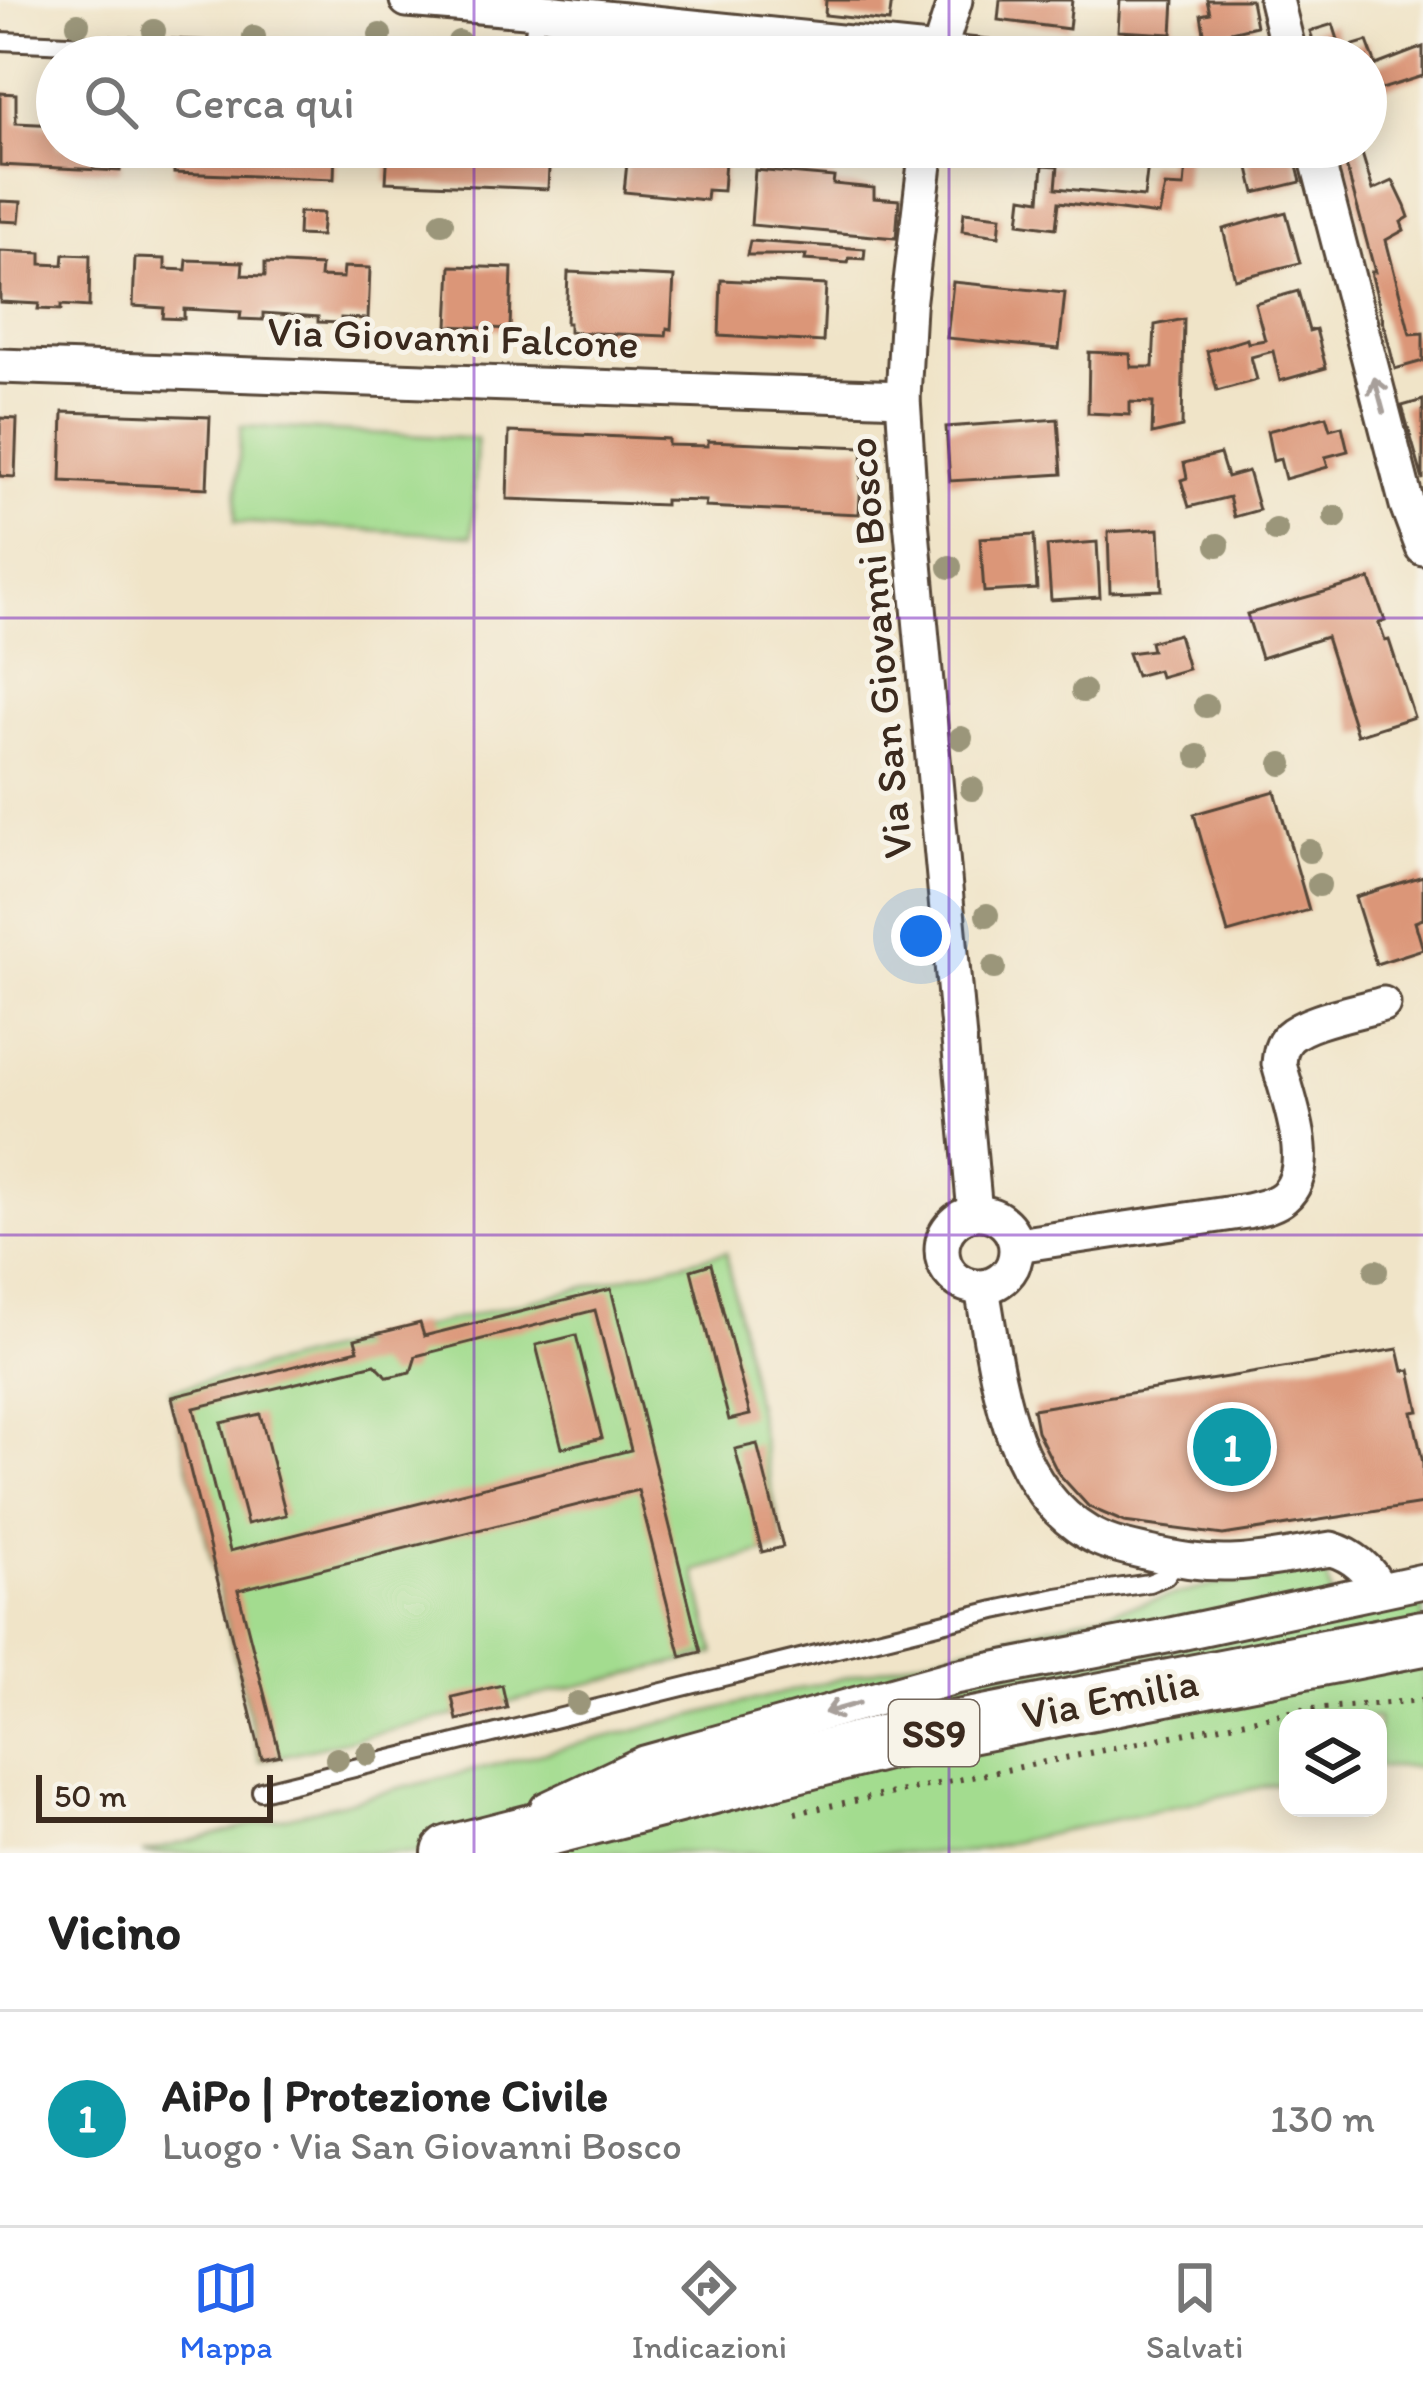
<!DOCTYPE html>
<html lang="it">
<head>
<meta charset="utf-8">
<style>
	:root { --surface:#fff; --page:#f6f6f6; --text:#222; --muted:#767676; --line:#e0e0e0; --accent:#2563eb }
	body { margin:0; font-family:Itim,sans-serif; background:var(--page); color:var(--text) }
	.controls { position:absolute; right:36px; bottom:36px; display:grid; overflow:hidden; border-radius:24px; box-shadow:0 6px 30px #0003 }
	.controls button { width:108px; height:108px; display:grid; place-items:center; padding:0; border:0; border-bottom:3px solid var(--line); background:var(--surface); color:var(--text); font:60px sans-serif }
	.scale { position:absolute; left:36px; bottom:30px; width:237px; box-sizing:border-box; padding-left:12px; border:6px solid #3b2a1e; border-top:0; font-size:33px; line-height:42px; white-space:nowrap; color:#3b2a1e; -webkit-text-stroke:9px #f7f3e8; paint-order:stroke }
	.you { position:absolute; left:921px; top:936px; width:42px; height:42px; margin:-30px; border:9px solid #fff; border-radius:50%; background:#1a73e8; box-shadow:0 0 0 18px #1a73e833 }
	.badge { display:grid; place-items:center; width:78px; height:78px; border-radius:50%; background:var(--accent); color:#fff; font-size:39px; font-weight:700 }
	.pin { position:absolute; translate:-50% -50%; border:6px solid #fff; box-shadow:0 3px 12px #0006 }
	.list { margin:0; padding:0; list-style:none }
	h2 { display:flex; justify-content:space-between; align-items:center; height:156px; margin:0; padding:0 48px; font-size:51px }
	h2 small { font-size:39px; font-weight:400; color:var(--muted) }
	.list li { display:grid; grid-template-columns:78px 1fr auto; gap:36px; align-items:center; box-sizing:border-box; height:216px; padding:0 48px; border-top:3px solid var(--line) }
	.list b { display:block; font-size:45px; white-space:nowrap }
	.list p { margin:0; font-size:39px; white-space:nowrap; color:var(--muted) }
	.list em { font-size:39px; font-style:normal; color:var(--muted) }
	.icon { flex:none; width:66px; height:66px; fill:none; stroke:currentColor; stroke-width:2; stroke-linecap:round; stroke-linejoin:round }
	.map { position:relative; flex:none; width:1423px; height:1853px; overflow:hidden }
	.search { position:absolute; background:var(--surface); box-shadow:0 6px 30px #0003; left:36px; right:36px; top:36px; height:132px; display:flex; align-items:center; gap:30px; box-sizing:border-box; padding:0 42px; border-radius:66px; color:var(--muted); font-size:45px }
	.sheet { height:372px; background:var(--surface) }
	nav { display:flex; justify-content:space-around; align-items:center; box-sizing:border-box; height:168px; border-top:3px solid var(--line); background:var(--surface); font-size:33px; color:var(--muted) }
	nav a { display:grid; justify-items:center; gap:6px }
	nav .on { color:var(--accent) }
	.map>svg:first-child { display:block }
	.green { fill:#a3dc8f; stroke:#6f8356; stroke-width:3 }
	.building { fill:#db9678; fill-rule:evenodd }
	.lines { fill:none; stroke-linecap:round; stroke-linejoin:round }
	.lane-casing { stroke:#564638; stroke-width:22 }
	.street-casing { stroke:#564638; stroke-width:39 }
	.primary-casing { stroke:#564638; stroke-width:60 }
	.path { stroke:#564638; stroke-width:6; stroke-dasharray:3 9; stroke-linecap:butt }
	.lane { stroke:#fff; stroke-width:16 }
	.street { stroke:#fff; stroke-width:33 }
	.primary { stroke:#fff; stroke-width:54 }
	.tree { fill:#9b967a }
	.oneway { stroke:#a79f9a }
	.grid { fill:none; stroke:#7b2cbf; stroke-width:3; stroke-opacity:0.55 }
	.labels { text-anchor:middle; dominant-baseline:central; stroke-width:10; stroke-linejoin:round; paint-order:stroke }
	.shield { fill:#f7f3e8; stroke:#73665b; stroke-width:3 }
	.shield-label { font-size:39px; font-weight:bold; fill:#3b2a1e }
	.street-label { font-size:42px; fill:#3b2a1e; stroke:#f7f3e8 }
</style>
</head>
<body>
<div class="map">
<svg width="1423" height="1853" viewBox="0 0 1423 1853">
	<rect width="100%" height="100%" fill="#f7f3e8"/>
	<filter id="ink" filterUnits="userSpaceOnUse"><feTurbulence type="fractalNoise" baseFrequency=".00833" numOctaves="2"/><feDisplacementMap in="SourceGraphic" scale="24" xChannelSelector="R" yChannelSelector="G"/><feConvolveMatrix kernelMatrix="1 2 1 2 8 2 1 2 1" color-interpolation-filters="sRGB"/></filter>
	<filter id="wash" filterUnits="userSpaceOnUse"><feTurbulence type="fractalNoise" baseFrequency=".004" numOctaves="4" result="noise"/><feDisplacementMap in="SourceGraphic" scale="48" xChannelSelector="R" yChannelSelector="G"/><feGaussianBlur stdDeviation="2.7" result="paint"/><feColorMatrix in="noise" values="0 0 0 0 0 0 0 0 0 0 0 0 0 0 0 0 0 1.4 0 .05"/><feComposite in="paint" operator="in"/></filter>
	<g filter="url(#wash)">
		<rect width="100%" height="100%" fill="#f0e4c8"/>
		<g class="green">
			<polygon points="241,426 477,439 472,536 235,522"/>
			<polygon points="726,1252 783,1547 695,1571 715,1654 260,1761 170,1390"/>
			<polygon points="1325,1569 1336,1616 1423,1598 1423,1767 1378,1767 1378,1718 1288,1718 1288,1781 964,1853 142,1853 1215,1585"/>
		</g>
		<g id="blocks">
			<g class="building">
				<polygon points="826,0 892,0 889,22 825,15"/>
				<polygon points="1000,0 1072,0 1069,29 998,20"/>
				<polygon points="1120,0 1174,0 1172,34 1118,31"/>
				<polygon points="1207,0 1251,0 1256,26 1205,38 1201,15 1210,13"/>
				<polygon points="1333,24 1341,49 1367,41 1376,65 1423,47 1423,76 1366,94 1366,57 1320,57 1332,52 1328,43 1315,47 1310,31"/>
				<polygon points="0,93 16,94 16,123 57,125 57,147 122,147 120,171 0,165"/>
				<polygon points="174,147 335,147 334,179 174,173"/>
				<polygon points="388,147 550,147 548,189 386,182"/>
				<polygon points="663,147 685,147 685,151 705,153 704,158 725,160 723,191 707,190 706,200 624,192 628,153 649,155 650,148 663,150"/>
				<polygon points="1244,147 1292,147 1301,182 1255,193"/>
				<polygon points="1341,147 1360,147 1373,190 1393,181 1405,206 1409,217 1401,222 1404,230 1386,240 1410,334 1423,333 1423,361 1395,369 1371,272 1375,272"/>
				<polygon points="1168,152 1187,153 1184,187 1165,186 1159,215 1059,202 1056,228 1019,223 1022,197 1040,200 1043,165 1058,166 1056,188 1144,197 1148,164 1167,166"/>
				<polygon points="755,170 834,177 833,184 874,188 874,198 899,200 896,238 751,225"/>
				<polygon points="0,201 21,202 19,222 0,221"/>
				<polygon points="299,212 323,213 321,236 298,235"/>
				<polygon points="964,212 1001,216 999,236 962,231"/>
				<polygon points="1286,212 1300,263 1235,279 1223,229"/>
				<polygon points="750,241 865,249 864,259 849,258 848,263 805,260 806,255 747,255"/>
				<polygon points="0,251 41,253 41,264 63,265 64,254 90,255 89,307 61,305 61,310 38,309 39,304 0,302"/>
				<polygon points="135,258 165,259 165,269 186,270 187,260 243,262 242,275 265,276 265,263 321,266 320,277 343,278 344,267 370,268 368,319 341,318 341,323 318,322 318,317 263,313 263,320 240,319 241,312 184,309 184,319 163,318 164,308 133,306"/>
				<polygon points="451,266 512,268 510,329 448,326"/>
				<polygon points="568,272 674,277 671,329 667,328 666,336 569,332 569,323 566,323"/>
				<polygon points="721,280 826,285 823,342 719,336"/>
				<polygon points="953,282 1065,293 1059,349 947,338"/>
				<polygon points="1298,291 1309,331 1316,329 1326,368 1280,381 1273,351 1251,357 1257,380 1217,391 1207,351 1247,339 1248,343 1265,340 1255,303"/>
				<polygon points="1184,319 1182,427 1152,434 1153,403 1130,402 1130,415 1088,413 1089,352 1130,354 1131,367 1153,367 1155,325"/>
				<polygon points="1423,400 1423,480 1402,406"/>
				<polygon points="63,412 210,417 207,488 61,481"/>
				<polygon points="1326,416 1330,429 1342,426 1348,451 1325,457 1328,467 1285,479 1280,459 1273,461 1267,431"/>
				<polygon points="0,418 17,419 15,477 0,476"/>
				<polygon points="1058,419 1062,474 950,481 946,427"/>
				<polygon points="509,432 668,439 668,445 708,446 708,441 863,447 859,514 705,507 706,501 665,500 665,505 507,499"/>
				<polygon points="1220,454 1227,477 1248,471 1259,510 1234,517 1229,497 1189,507 1181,480 1187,478 1184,463"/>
				<polygon points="1159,529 1162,590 1110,592 1108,532"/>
				<polygon points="1034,535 1037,589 984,592 980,538"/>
				<polygon points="1097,542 1100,597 1051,600 1047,546"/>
				<polygon points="1370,579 1385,621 1379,623 1385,641 1389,640 1414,717 1357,735 1326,637 1261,658 1247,614"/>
				<polygon points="1178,634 1188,669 1160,677 1158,670 1136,676 1128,653 1152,650 1150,642"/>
				<polygon points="1275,791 1309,910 1228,933 1194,814"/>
				<polygon points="1423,876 1423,919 1415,922 1423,949 1376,964 1355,897"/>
				<polygon points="711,1264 750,1415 729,1420 691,1270"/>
				<path d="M611,1289L701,1652L681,1657L638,1490L238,1590L280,1755L262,1759L172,1397L358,1350L355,1339L420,1323L424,1336ZM595,1310L631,1450L230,1551L194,1408L375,1364L388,1377L411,1372L416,1356Z"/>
				<polygon points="576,1335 602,1438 562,1448 536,1345"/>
				<polygon points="1398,1349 1403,1371 1410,1370 1419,1411 1412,1412 1423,1463 1423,1504 1223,1535 1124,1522 1089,1507 1058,1473 1037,1431 1033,1409"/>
				<polygon points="260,1414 286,1515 247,1524 221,1423"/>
				<polygon points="757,1444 783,1547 762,1552 735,1449"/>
				<polygon points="502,1685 507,1708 457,1720 452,1697"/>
			</g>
		</g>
	</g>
	<g filter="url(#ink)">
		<use href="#blocks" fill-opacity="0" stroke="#564638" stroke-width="3"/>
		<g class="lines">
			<g class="lane-casing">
				<g id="lane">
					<polyline points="0,41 369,57"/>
					<polyline points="531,57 537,11"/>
					<polyline points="261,1791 995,1610 1057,1597 1149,1583 1166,1576 1178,1560"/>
				</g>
			</g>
			<g class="street-casing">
				<g id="street">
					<polyline points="407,0 537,11 987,57"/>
					<polyline points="1276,0 1290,57"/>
					<polyline points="937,57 955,0"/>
					<polyline points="927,147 908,307 903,398 911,520 975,1213"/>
					<polyline points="1314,147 1407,505 1423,548"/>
					<polyline points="0,366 903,398"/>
					<circle cx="979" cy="1250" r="37"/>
					<path d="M1017,1245L1247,1211C1259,1208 1274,1206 1284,1197C1317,1169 1288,1099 1279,1064C1280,1053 1281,1045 1289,1037C1307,1020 1358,1012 1383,1004"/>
					<path d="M982,1288C997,1372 1006,1484 1088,1533C1106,1544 1128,1548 1149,1553C1176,1559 1202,1564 1231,1563C1264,1562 1297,1554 1331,1549C1352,1555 1371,1570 1379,1590"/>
					<polyline points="547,1809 644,1763 955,1677 1166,1636 1423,1581"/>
				</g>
			</g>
			<g class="primary-casing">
				<polyline id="primary" points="450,1853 886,1742 1423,1638"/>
			</g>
			<polyline class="path" points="795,1813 1300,1710 1423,1700"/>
			<use href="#lane" class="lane"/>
			<use href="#street" class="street"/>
			<use href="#primary" class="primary"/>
		</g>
		<g class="tree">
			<circle cx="78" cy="24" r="12"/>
			<circle cx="154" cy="31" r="12"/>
			<circle cx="380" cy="35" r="12"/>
			<circle cx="254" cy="37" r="12"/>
			<circle cx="459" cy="42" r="12"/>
			<circle cx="442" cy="223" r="12"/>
			<circle cx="1335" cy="517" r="12"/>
			<circle cx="1276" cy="530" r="12"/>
			<circle cx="1218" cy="545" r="12"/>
			<circle cx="950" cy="567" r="12"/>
			<circle cx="1083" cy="691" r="12"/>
			<circle cx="1206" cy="706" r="12"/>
			<circle cx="961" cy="738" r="12"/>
			<circle cx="1198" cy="756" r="12"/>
			<circle cx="1282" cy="764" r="12"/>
			<circle cx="972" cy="789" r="12"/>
			<circle cx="1309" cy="851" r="12"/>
			<circle cx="1319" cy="885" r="12"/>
			<circle cx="987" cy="915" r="12"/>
			<circle cx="994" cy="968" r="12"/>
			<circle cx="1376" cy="1271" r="12"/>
			<circle cx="578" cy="1703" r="12"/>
			<circle cx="368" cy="1754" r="12"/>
			<circle cx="337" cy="1759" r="12"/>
		</g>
		<defs><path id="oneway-shaft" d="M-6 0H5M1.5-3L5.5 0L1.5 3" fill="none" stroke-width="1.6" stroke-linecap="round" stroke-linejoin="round" transform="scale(3)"/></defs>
		<g class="oneway">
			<use href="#oneway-shaft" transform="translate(1379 395) rotate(-105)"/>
			<use href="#oneway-shaft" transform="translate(842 1708) rotate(164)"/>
		</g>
	</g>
	<path class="grid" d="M474,0V57M949,0V57M474,147V1853M949,147V1853M0,618H1423M0,1235H1423"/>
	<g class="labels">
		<rect class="shield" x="889" y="1700" width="90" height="66" rx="9"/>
		<g class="shield-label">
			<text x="934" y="1733">SS9</text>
		</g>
		<g class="street-label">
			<text transform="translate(453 337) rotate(2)">Via Giovanni Falcone</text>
			<text transform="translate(879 648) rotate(-95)">Via San Giovanni Bosco</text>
			<text transform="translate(1110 1698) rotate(-11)">Via Emilia</text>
		</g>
	</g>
</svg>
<div class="controls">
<button><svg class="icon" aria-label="layers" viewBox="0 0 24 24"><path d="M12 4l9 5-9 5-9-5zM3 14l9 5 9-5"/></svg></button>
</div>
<div class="scale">50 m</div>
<div class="you"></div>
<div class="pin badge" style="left:1232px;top:1447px;background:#0f9aa8">1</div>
<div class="search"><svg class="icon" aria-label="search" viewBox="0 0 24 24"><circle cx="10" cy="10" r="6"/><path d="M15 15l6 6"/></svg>Cerca qui</div>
</div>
<section class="sheet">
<h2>Vicino<small></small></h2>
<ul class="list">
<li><span class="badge" style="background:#0f9aa8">1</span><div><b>AiPo | Protezione Civile</b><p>Luogo · Via San Giovanni Bosco</p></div><em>130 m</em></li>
</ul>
</section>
<nav>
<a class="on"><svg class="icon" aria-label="map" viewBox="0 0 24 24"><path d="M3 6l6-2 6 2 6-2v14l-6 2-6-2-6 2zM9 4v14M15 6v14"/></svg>Mappa</a>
<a><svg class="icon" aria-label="directions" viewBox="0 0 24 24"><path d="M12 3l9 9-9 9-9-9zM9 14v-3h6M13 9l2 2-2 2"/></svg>Indicazioni</a>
<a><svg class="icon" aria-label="saved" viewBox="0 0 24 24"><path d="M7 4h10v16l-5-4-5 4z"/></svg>Salvati</a>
</nav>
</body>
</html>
